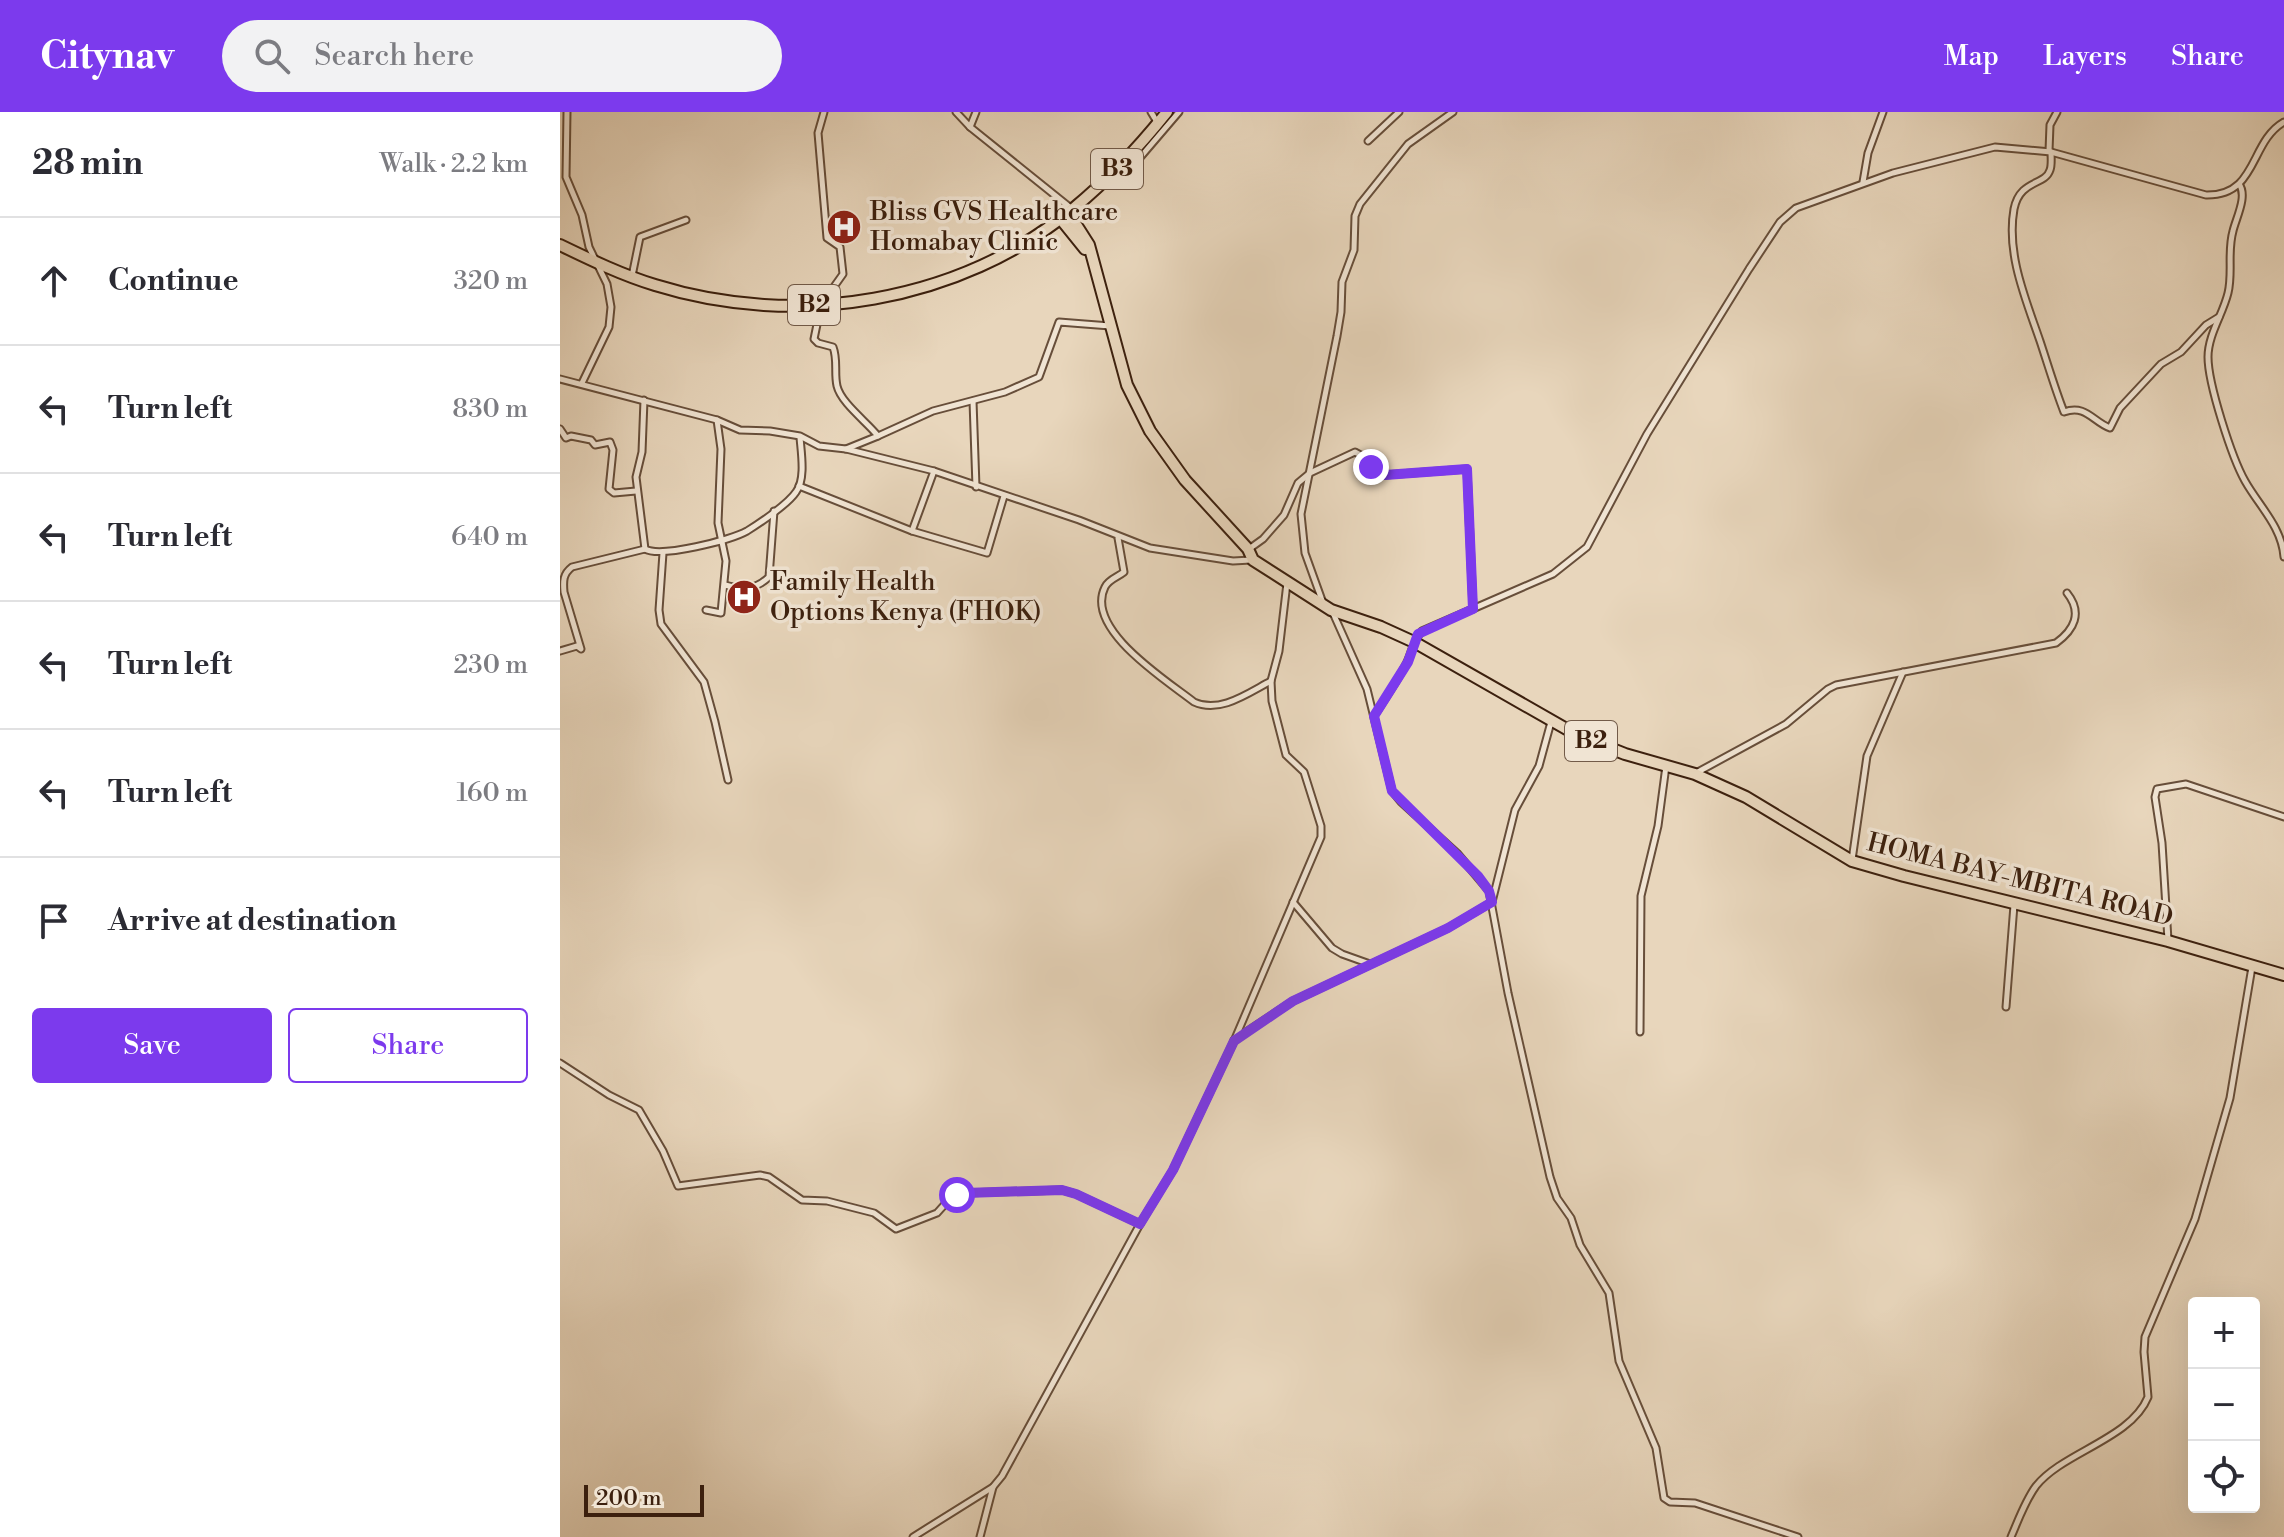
<!DOCTYPE html>
<html lang="en">
<head>
<meta charset="utf-8">
<style>
	:root { --surface:#fff; --page:#f2f2f3; --text:#2b2b33; --muted:#7c7c81; --line:#e1e1e2; --accent:#7c3aed }
	body { margin:0; font-family:"Libre Bodoni",serif; background:var(--page); color:var(--text) }
	.controls { position:absolute; right:24px; bottom:24px; display:grid; overflow:hidden; border-radius:8px; box-shadow:0 8px 32px #0002 }
	.controls button { width:72px; height:72px; display:grid; place-items:center; padding:0; border:0; border-bottom:2px solid var(--line); background:var(--surface); color:var(--text); font:40px sans-serif }
	.scale { position:absolute; left:24px; bottom:20px; width:120px; box-sizing:border-box; padding-left:8px; border:4px solid #3c200e; border-top:0; font-size:22px; line-height:28px; white-space:nowrap; color:#3c200e; -webkit-text-stroke:6px #f0e4d3; paint-order:stroke }
	.stop { position:absolute; width:24px; height:24px; margin:-18px; border:6px solid #7c3aed; border-radius:50%; background:#fff }
	.stop.end { background:#7c3aed; border-color:#fff; box-shadow:0 2px 8px #0008 }
	.list { margin:0; padding:0; list-style:none }
	h2 { display:flex; justify-content:space-between; align-items:center; height:104px; margin:0; padding:0 32px; font-size:34px }
	h2 small { font-size:26px; font-weight:400; color:var(--muted) }
	.list li { display:grid; grid-template-columns:52px 1fr auto; gap:24px; align-items:center; box-sizing:border-box; height:128px; padding:0 32px; border-top:2px solid var(--line) }
	.list b { display:block; font-size:30px; white-space:nowrap }
	.list em { font-size:26px; font-style:normal; color:var(--muted) }
	.actions { display:flex; gap:16px; padding:24px 32px }
	.actions a { flex:1; padding:18px 0; border:2px solid var(--accent); border-radius:8px; text-align:center; font-size:28px; color:var(--accent) }
	.actions .main { background:var(--accent); color:#fff }
	.icon { flex:none; width:44px; height:44px; fill:none; stroke:currentColor; stroke-width:2; stroke-linecap:round; stroke-linejoin:round }
	.map { position:relative; flex:none; width:1724px; height:1425px; overflow:hidden }
	header { display:flex; align-items:center; gap:48px; box-sizing:border-box; height:112px; padding:0 40px; background:var(--accent); color:#fff }
	header strong { font-size:38px }
	nav { display:flex; gap:44px; margin-inline-start:auto; font-size:28px }
	.search { width:560px; height:72px; background:var(--page); display:flex; align-items:center; gap:20px; box-sizing:border-box; padding:0 28px; border-radius:44px; color:var(--muted); font-size:30px }
	main { display:flex }
	aside { flex:1; background:var(--surface) }
	.map>svg:first-child { display:block }
	.lines { fill:none; stroke-linecap:round; stroke-linejoin:round }
	.minor-casing { stroke:#674e3a; stroke-width:9 }
	.highway-casing { stroke:#3c200e; stroke-width:14 }
	.minor { stroke:#f0e4d3; stroke-width:5 }
	.highway { stroke:#e8d6bc; stroke-width:10 }
	.route { stroke:#7c3aed; stroke-width:10 }
	.labels { text-anchor:middle; dominant-baseline:central; stroke-width:7; stroke-linejoin:round; paint-order:stroke }
	.shield { fill:#f0e4d3; stroke:#725b49; stroke-width:2 }
	.shield-label { font-size:24px; font-weight:bold; fill:#3c200e }
	.poi-label { font-size:26px; fill:#3c200e; stroke:#f0e4d3; text-anchor:start }
	.street-label { font-size:26px; fill:#3c200e; stroke:#f0e4d3 }
</style>
</head>
<body>
<header>
<strong>Citynav</strong>
<div class="search"><svg class="icon" aria-label="search" viewBox="0 0 24 24"><circle cx="10" cy="10" r="6"/><path d="M15 15l6 6"/></svg>Search here</div>
<nav><a>Map</a><a>Layers</a><a>Share</a></nav>
</header>
<main>
<aside>
<h2>28 min<small>Walk · 2.2 km</small></h2>
<ul class="list">
<li><svg class="icon" aria-label="ahead" viewBox="0 0 24 24"><path d="M12 20V5M6 11l6-6 6 6"/></svg><div><b>Continue</b></div><em>320 m</em></li>
<li><svg class="icon" aria-label="left" viewBox="0 0 24 24"><path d="M17 20v-9H6M10 6l-5 5 5 5"/></svg><div><b>Turn left</b></div><em>830 m</em></li>
<li><svg class="icon" aria-label="left" viewBox="0 0 24 24"><path d="M17 20v-9H6M10 6l-5 5 5 5"/></svg><div><b>Turn left</b></div><em>640 m</em></li>
<li><svg class="icon" aria-label="left" viewBox="0 0 24 24"><path d="M17 20v-9H6M10 6l-5 5 5 5"/></svg><div><b>Turn left</b></div><em>230 m</em></li>
<li><svg class="icon" aria-label="left" viewBox="0 0 24 24"><path d="M17 20v-9H6M10 6l-5 5 5 5"/></svg><div><b>Turn left</b></div><em>160 m</em></li>
<li><svg class="icon" aria-label="arrive" viewBox="0 0 24 24"><path d="M6 21V4h12l-3 4 3 4H6"/></svg><div><b>Arrive at destination</b></div></li>
</ul>
<div class="actions"><a class="main">Save</a><a>Share</a></div>
</aside>
<div class="map">
<svg width="1724" height="1425" viewBox="0 0 1724 1425">
	<rect width="100%" height="100%" fill="#e8d6bc"/>
	<filter id="stains"><feTurbulence type="fractalNoise" baseFrequency=".0025" numOctaves="4"/><feColorMatrix values="0 0 0 0 .2 0 0 0 0 .09 0 0 0 0 .02 0 0 0 .5 -.17"/></filter>
	<radialGradient id="worn" r=".72"><stop offset=".6" stop-color="#630" stop-opacity="0"/><stop offset="1" stop-color="#630" stop-opacity=".3"/></radialGradient>
	<g class="lines">
		<g class="minor-casing">
			<g id="minor">
				<polyline points="7,0 6,65 22,103 29,135 47,172 51,195 49,215 22,271"/>
				<path d="M264,0L258,21L267,126L280,135L283,162L261,193L254,227L258,231L273,235C278,248 274,261 277,274C281,291 307,310 318,324L286,337"/>
				<polyline points="396,0 410,15 512,97"/>
				<polyline points="591,0 597,10"/>
				<polyline points="410,15 416,0"/>
				<polyline points="808,29 839,0"/>
				<polyline points="1489,39 1490,13 1497,0"/>
				<path d="M1491,40C1491,45 1492,53 1490,58C1485,74 1460,67 1454,97C1446,142 1466,188 1480,229C1488,253 1495,277 1504,300C1526,292 1533,310 1550,316L1560,296L1601,252L1621,240L1646,213L1659,205"/>
				<polyline points="545,70 558,69 566,62 619,0"/>
				<polyline points="1303,70 1308,41 1323,0"/>
				<path d="M1679,72C1688,84 1676,106 1673,119C1667,140 1673,161 1668,181C1663,202 1648,223 1648,245C1648,272 1672,346 1685,369C1699,394 1722,415 1724,445"/>
				<polyline points="72,164 80,125 126,108"/>
				<polyline points="0,267 157,308 180,318 210,319 240,324 259,334 286,337 374,359 519,408 590,436 673,449 691,448"/>
				<path d="M84,288L82,340L76,365L85,437C101,446 171,428 187,419C200,411 228,392 236,380C246,367 241,340 240,325"/>
				<polyline points="413,289 416,375"/>
				<polyline points="0,317 6,326 11,324 31,328 35,333 50,330 53,338 49,377 54,381 76,379"/>
				<polyline points="318,324 373,299 445,280 479,265 499,210 550,214"/>
				<polyline points="239,374 352,419 427,441 444,384"/>
				<polyline points="352,419 374,359"/>
				<path d="M558,426L564,460C558,465 549,467 545,475C524,517 606,568 634,590C660,602 688,581 711,569"/>
				<polyline points="689,437 703,427 724,403 738,371 750,361 795,340 806,346 816,360 825,363 907,357 913,497"/>
				<polyline points="103,441 99,498 101,512 144,570 155,610 168,668"/>
				<path d="M165,473C183,478 195,478 209,465L214,399"/>
				<polyline points="763,491 745,441 741,402 777,224 781,200 782,170 794,138 795,104 800,92 848,32 893,0"/>
				<polyline points="146,498 161,501 166,449 158,411 161,337 157,308"/>
				<polyline points="773,501 807,577 832,679 841,690 897,741 929,779 948,881 990,1065 997,1086 1011,1106 1020,1133 1049,1181 1059,1249 1096,1336 1104,1386 1110,1390 1135,1391 1238,1425"/>
				<path d="M0,539L17,534L21,537L4,480C3,469 3,462 12,455L85,437"/>
				<path d="M814,604C825,587 836,571 845,554C852,542 852,529 862,519L993,462L1027,435L1087,322L1189,157L1220,110L1236,96L1333,61L1435,35L1491,40L1646,83C1698,84 1689,30 1724,10"/>
				<path d="M1136,661L1226,612L1268,577L1276,573L1496,531C1514,518 1523,501 1507,481"/>
				<polyline points="1292,748 1307,644 1343,560"/>
				<polyline points="733,790 772,836 782,842 810,852"/>
				<polyline points="1608,828 1602,731 1595,685 1597,677 1626,672 1724,705"/>
				<polyline points="1446,895 1454,793"/>
				<polyline points="1080,920 1081,784 1098,714 1106,654"/>
				<polyline points="674,928 733,889 888,816 932,790 955,698 979,654 991,610"/>
				<polyline points="0,951 49,983 79,998 103,1039 118,1074 200,1063 209,1065 242,1088 267,1089 314,1101 336,1117 377,1101 386,1091 405,1081 502,1078 516,1082 580,1112"/>
				<polyline points="353,1425 433,1375"/>
				<polyline points="420,1425 433,1375 442,1364 580,1112 613,1058 674,929 761,725 761,714 744,660 726,643 712,589 711,569 719,539 727,471"/>
				<path d="M1451,1425C1458,1409 1465,1389 1476,1374C1503,1340 1571,1327 1588,1285L1584,1240L1585,1225L1635,1107L1670,986L1692,855"/>
			</g>
		</g>
		<g class="highway-casing">
			<g id="highway">
				<polyline points="508,100 529,133 567,273 590,319 625,368 688,437 693,448 771,498 821,515 854,530 1017,623 1065,642 1135,662 1186,685 1292,749 1344,764 1608,829 1724,863"/>
				<polyline points="500,106 525,137"/>
				<path d="M0,133C31,148 62,163 95,173C236,217 399,191 514,96C549,67 579,35 607,0"/>
			</g>
		</g>
		<use href="#minor" class="minor"/>
		<use href="#highway" class="highway"/>
	</g>
	<g class="lines">
		<polyline class="route" points="397,1083 405,1081 502,1078 516,1082 580,1112 613,1058 674,929 733,889 888,816 932,790 929,779 918,764 832,679 814,604 848,550 858,522 913,497 907,357 825,363 816,360 811,355"/>
	</g>
	<defs>
		<g id="hospital-disc" transform="scale(1.8)"><circle r="9.5" fill="#8f2418" stroke="#f0e4d3"/><path d="M-5-5h3v3.5h4V-5h3V5h-3V1.5h-4V5h-3Z" fill="#fff"/></g>
	</defs>
	<g fill-rule="evenodd">
		<use href="#hospital-disc" x="284" y="115"/>
		<use href="#hospital-disc" x="184" y="485"/>
	</g>
	<g class="labels">
		<g class="shield">
			<rect x="531" y="37" width="52" height="40" rx="6"/>
			<rect x="228" y="173" width="52" height="40" rx="6"/>
			<rect x="1005" y="609" width="52" height="40" rx="6"/>
		</g>
		<g class="shield-label">
			<text x="557" y="57">B3</text>
			<text x="254" y="193">B2</text>
			<text x="1031" y="629">B2</text>
		</g>
		<g class="poi-label">
			<text x="310" y="100">Bliss GVS Healthcare<tspan x="310" dy="30">Homabay Clinic</tspan></text>
			<text x="210" y="470">Family Health<tspan x="210" dy="30">Options Kenya (FHOK)</tspan></text>
		</g>
		<g class="street-label">
			<text transform="translate(1460 768) rotate(14)">HOMA BAY-MBITA ROAD</text>
		</g>
	</g>
	<rect width="100%" height="100%" filter="url(#stains)"/>
	<rect width="100%" height="100%" fill="url(#worn)"/>
</svg>
<div class="controls">
<button>+</button>
<button>−</button>
<button><svg class="icon" aria-label="locate" viewBox="0 0 24 24"><circle cx="12" cy="12" r="6"/><path d="M12 2v4M12 18v4M2 12h4M18 12h4"/></svg></button>
</div>
<div class="scale">200 m</div>
<div class="stop" style="left:397px;top:1083px"></div>
<div class="stop end" style="left:811px;top:355px"></div>
</div>
</main>
</body>
</html>
